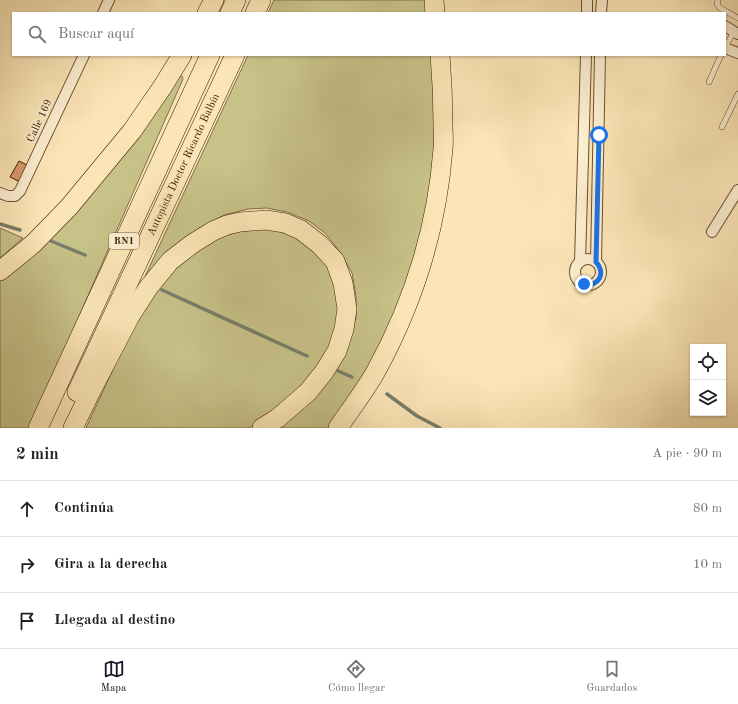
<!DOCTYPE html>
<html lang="es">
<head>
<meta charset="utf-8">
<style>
	:root { --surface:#fff; --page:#f2f2f2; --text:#202124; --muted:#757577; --line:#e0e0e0; --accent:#111827 }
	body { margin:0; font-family:"Old Standard TT",serif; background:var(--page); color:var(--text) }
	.controls { position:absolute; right:12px; bottom:12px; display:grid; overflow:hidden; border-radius:0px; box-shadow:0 1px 3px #0004 }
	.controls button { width:36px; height:36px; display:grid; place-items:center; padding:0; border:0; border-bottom:1px solid var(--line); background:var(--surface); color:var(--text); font:20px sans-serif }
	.stop { position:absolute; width:12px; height:12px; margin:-9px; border:3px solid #1a73e8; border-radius:50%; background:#fff }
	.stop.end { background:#1a73e8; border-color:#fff; box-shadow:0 1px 4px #0008 }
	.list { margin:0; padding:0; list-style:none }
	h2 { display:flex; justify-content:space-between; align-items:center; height:52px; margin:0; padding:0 16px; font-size:17px }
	h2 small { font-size:13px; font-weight:400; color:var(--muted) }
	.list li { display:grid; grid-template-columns:26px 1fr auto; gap:12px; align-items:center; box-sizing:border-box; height:56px; padding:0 16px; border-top:1px solid var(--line) }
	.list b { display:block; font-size:15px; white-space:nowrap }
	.list em { font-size:13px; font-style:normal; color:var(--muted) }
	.icon { flex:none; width:22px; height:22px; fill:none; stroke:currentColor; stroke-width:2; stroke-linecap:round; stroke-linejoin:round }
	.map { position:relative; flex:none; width:738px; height:428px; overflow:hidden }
	.search { position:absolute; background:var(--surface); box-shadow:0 1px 3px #0004; left:12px; right:12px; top:12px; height:44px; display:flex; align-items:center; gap:10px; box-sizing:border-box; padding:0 14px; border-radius:0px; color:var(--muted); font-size:15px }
	.sheet { height:220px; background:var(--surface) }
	nav { display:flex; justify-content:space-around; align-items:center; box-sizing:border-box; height:56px; border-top:1px solid var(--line); background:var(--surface); font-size:11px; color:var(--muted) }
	nav a { display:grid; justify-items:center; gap:2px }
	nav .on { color:var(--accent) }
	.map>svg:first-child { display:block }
	.green { fill:#c7c288; stroke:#816f48 }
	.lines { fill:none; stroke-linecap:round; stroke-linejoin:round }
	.stream { stroke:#777e6b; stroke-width:3.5 }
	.building { fill:#da9869; stroke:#3b1c07 }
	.lane-casing { stroke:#6b4e33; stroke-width:6 }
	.street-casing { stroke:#6b4e33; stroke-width:12 }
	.highway-casing { stroke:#3b1c07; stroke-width:20 }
	.lane { stroke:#fceed0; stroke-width:5 }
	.street { stroke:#fceed0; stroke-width:10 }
	.highway { stroke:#fbe5b6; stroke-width:19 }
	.route { stroke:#1a73e8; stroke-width:5 }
	.labels { text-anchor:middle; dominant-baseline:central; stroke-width:3.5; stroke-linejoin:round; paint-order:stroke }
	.shield { fill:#fceed0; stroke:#755b43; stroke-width:1 }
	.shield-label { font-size:10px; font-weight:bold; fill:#3b1c07 }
	.street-label { font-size:11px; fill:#3b1c07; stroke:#fceed0 }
</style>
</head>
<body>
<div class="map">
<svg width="738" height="428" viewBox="0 0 738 428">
	<rect width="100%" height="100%" fill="#fbe5b6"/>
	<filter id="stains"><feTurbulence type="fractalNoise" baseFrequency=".005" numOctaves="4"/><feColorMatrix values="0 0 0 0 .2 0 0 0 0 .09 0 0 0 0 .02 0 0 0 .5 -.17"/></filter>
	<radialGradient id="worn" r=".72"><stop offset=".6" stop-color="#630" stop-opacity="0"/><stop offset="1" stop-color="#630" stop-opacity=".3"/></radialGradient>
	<g class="green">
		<polygon points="274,0 426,0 427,13 268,13"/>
		<polygon points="248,55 431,55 436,121 434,162 427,203 419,240 406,282 392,323 357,387 328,428 275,428 348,343 356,318 356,296 352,273 340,252 325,233 309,221 287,212 267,208 248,209 224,215 198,229 135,298"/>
		<polygon points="178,76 182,76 183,79 30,428 0,428 0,280 13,270"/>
		<polygon points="261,225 298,234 332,267 339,289 336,337 307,382 262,420 249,428 86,428 134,324 149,300 170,273 207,241"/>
		<polygon points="0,228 23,238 0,258"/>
	</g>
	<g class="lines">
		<g class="stream">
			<polyline points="0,224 20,230"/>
			<polyline points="51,241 85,255"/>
			<polyline points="162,290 307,356"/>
			<polyline points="338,371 352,377"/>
			<polyline points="387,394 417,416 440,428"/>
		</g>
	</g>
	<polygon class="building" points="19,161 29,166 20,182 10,177"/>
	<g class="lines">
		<g class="lane-casing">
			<g id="lane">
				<polyline points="718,0 717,4 720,8 738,18"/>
				<polyline points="725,47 734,32"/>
				<polyline points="709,82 721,55"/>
				<polyline points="722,127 738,94"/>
			</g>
		</g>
		<g class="street-casing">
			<g id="street">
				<polyline points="103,13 109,0"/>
				<polyline points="587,13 587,0"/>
				<polyline points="601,13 602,0"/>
				<polyline points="725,26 738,34"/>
				<polyline points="725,48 738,53"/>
				<polyline points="0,193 8,196 15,196 20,191 84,55"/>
				<polyline points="712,232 738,190"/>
				<circle cx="588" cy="272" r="13"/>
				<polyline points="580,262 586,55"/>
				<polyline points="596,262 600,55"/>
			</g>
		</g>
		<g class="highway-casing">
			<g id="highway">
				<polyline points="434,0 435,13"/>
				<polyline points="207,13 214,0"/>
				<polyline points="230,13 236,0"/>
				<polyline points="255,13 261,0"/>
				<polyline points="0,271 33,244 69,207 132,131 163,86 182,55"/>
				<path id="s1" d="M77,392L235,55"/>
				<polyline points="38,428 210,55"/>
				<polyline points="73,428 92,389 130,316 148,288 170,261 192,244 213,231 227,225 240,222 266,220 285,223 301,230 319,244 335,261 343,283 347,309 344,329 337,351 324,372 308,392 278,418 262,428"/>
				<path d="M338,428C350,410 364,392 375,373C413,304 437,227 443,149C444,141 443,132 443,124C443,101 442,78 440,55"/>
			</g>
		</g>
		<use href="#lane" class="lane"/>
		<use href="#street" class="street"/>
		<use href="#highway" class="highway"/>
	</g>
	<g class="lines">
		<path class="route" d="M584,284C599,287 606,273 596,262L599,135"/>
	</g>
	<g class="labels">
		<rect class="shield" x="109" y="233" width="30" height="16" rx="3"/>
		<g class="shield-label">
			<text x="124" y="241">RN1</text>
		</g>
		<g class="street-label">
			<text transform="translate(40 121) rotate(-65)">Calle 169</text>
			<text stroke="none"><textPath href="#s1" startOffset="251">Autopista Doctor Ricardo Balbín</textPath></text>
		</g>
	</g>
	<rect width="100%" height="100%" filter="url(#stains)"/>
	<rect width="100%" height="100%" fill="url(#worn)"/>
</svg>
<div class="controls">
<button><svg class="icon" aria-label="locate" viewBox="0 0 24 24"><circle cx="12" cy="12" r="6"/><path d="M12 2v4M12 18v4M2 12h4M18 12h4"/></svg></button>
<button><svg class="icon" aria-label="layers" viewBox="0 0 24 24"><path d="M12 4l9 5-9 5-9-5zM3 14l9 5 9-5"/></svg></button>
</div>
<div class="stop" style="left:599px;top:135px"></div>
<div class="stop end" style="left:584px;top:284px"></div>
<div class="search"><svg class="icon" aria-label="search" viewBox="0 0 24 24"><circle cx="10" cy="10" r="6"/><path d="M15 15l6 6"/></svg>Buscar aquí</div>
</div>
<section class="sheet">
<h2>2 min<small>A pie · 90 m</small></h2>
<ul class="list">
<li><svg class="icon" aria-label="ahead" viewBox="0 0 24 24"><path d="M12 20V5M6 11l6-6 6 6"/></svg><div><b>Continúa</b></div><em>80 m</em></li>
<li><svg class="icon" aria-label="right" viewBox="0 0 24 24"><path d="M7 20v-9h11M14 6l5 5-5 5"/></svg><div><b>Gira a la derecha</b></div><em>10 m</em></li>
<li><svg class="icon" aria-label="arrive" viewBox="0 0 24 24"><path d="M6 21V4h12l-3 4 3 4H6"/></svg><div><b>Llegada al destino</b></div></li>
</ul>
</section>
<nav>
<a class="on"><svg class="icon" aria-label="map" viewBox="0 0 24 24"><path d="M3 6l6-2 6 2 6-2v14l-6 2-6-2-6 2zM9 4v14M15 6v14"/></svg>Mapa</a>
<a><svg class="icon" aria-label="directions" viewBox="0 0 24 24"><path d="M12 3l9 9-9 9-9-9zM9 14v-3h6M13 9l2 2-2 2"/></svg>Cómo llegar</a>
<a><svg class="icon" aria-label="saved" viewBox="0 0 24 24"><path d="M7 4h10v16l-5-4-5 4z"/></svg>Guardados</a>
</nav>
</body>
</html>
